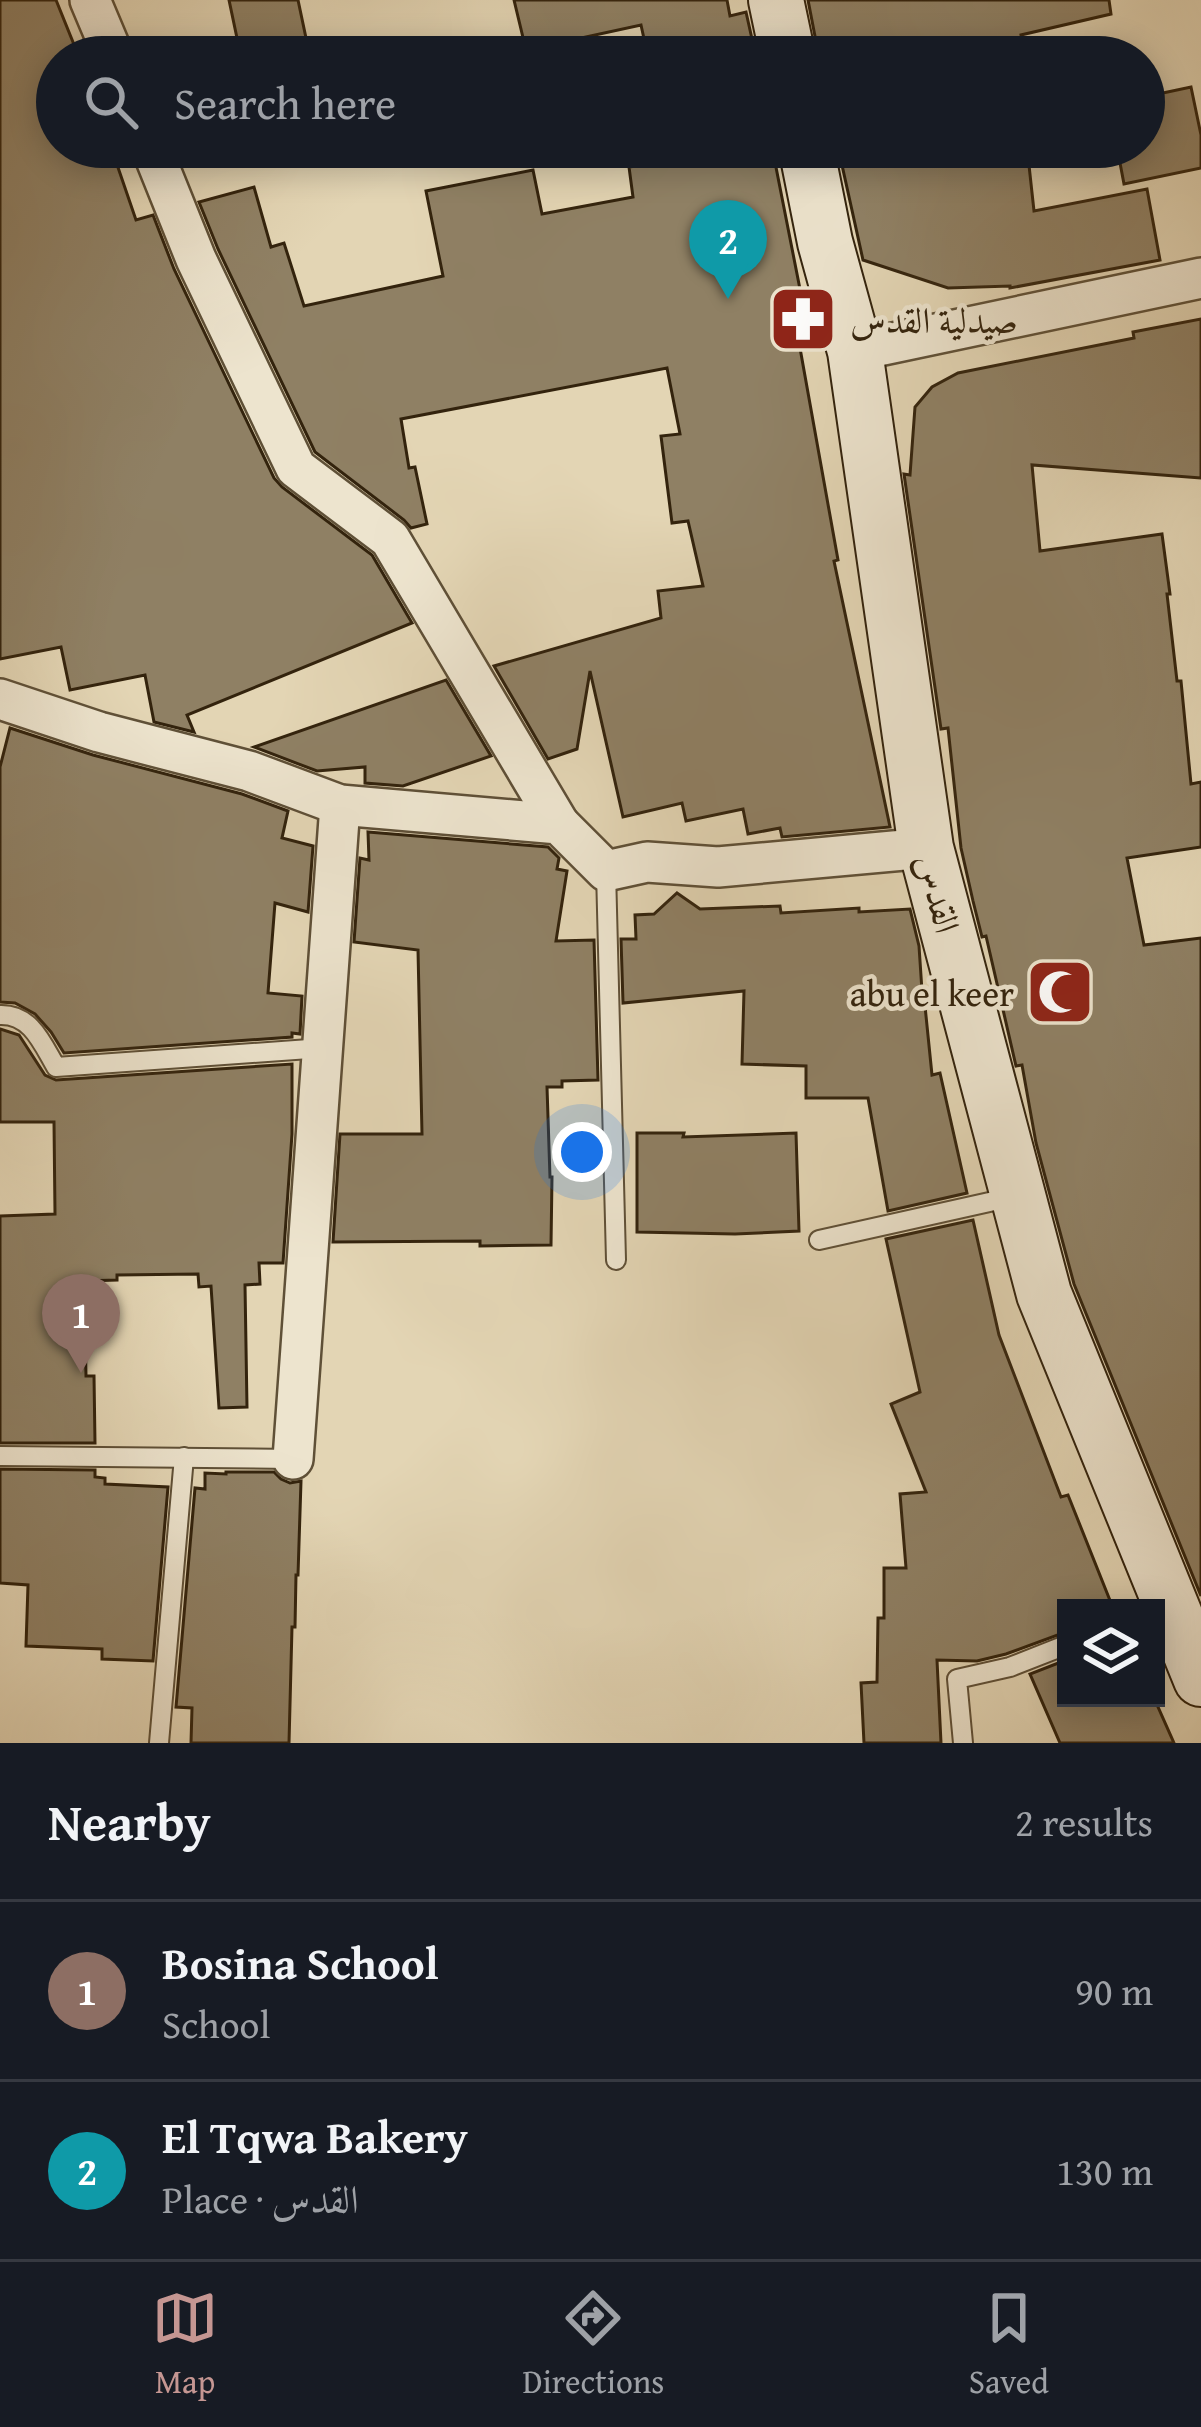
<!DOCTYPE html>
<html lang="en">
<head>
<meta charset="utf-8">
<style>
	:root { --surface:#171b24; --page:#242831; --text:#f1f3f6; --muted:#9ea1a6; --line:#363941; --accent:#c59692 }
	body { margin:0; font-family:"Gentium Book Plus",Amiri,serif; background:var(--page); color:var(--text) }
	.controls { position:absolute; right:36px; bottom:36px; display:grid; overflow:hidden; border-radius:0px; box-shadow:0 6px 30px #0003 }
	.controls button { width:108px; height:108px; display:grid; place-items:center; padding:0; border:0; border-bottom:3px solid var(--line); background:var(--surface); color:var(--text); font:60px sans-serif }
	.you { position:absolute; left:582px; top:1152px; width:42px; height:42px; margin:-30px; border:9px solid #fff; border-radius:50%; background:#1a73e8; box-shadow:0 0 0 18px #1a73e833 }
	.badge { display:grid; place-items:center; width:78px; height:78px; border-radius:50%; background:var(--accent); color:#fff; font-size:39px; font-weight:700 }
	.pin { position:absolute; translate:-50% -99px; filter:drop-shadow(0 3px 6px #0008) }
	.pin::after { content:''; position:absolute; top:63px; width:42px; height:36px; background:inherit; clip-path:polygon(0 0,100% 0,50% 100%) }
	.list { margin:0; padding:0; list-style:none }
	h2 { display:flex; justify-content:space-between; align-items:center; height:156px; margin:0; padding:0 48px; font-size:51px }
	h2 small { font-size:39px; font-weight:400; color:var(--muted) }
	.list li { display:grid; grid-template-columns:78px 1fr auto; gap:36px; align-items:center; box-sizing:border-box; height:180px; padding:0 48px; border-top:3px solid var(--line) }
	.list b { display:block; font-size:45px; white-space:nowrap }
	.list p { margin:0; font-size:39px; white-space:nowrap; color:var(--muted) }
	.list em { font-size:39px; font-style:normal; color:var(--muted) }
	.icon { flex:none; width:66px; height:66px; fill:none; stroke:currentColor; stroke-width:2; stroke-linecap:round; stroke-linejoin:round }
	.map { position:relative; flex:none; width:1201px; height:1743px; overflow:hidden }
	.search { position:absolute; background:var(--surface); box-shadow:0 6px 30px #0003; left:36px; right:36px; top:36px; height:132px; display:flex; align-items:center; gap:30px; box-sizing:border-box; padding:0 42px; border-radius:66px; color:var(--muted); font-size:45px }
	.sheet { height:516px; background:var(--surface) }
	nav { display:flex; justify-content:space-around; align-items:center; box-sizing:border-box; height:168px; border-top:3px solid var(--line); background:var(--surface); font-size:33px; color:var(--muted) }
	nav a { display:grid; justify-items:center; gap:6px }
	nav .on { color:var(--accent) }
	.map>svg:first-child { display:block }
	.building { fill:#8f8064; stroke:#33230d; stroke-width:3 }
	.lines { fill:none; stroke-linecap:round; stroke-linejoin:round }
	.lane-casing { stroke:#5f5037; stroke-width:22 }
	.street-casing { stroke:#5f5037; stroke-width:44 }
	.secondary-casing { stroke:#33230d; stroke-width:58 }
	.lane { stroke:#ede4ce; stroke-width:18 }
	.street { stroke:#ede4ce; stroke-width:39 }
	.secondary { stroke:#ede4ce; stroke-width:54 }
	.labels { text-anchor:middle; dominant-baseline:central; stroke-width:9; stroke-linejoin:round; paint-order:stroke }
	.poi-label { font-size:36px; fill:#33230d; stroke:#ede4ce; text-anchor:start }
	.street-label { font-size:36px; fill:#33230d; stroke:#ede4ce }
</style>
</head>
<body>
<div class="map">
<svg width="1201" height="1743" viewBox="0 0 1201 1743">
	<rect width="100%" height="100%" fill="#e3d5b4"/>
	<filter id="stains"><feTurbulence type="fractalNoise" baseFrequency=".00167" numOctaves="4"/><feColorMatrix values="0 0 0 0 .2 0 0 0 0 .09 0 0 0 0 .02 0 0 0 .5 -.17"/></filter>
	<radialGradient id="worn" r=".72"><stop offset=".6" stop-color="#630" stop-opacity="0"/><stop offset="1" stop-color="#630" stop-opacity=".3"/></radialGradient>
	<g class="building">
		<polygon points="0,0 56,0 79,57 57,57 57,147 111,147 136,220 153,215 174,269 274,478 282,487 372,555 412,623 187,715 194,732 154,722 145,675 70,690 61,647 0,659"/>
		<polygon points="229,0 298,0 310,57 241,57"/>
		<polygon points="514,0 727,0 730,16 746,12 756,57 648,57 641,25 526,50"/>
		<polygon points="808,0 1109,0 1111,14 1021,35 1025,57 819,57"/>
		<polygon points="1191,87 1201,135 1201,168 1124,184 1117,147 1144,147 1144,97"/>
		<polygon points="669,147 772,147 811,345 800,348 838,560 834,561 890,827 782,837 780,828 748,834 743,809 686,821 682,803 623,817 590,671 577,749 548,759 494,666 661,618 658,591 703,586 688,521 672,523 661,436 680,434 667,368 401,419 409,468 415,467 427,524 411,528 404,520 315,452 218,249 199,202 254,187 271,247 284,243 304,306 443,276 426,191 533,170 542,214 633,197 629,167 672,161"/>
		<polygon points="838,147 1027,147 1034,211 1147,189 1160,260 1010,288 1010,286 948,288 863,260"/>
		<polygon points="1201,319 1201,478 1032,465 1040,551 1162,534 1170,594 1167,594 1177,681 1181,681 1191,784 1201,782 1201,847 1127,858 1144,945 1201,938 1201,1596 1074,1284 1036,1143 1022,1065 1016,1066 986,936 982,937 973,901 961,848 948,728 941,729 904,474 910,475 915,407 932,387 958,373 1134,338 1133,332"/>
		<polygon points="446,680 491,756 403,786 365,783 365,767 317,771 254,747"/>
		<polygon points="10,728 93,755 242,794 288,811 282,838 313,846 308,912 275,903 268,993 302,996 300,1034 292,1033 292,1037 64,1053 51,1032 35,1014 15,1003 0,1002 0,767"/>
		<polygon points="368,832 548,847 559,858 557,869 567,871 556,941 594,940 598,1080 562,1081 562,1087 547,1087 550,1177 552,1177 551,1245 480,1246 480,1241 333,1242 340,1134 422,1134 418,950 354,942 360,858 369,860"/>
		<polygon points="677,893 700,909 780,906 781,913 859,908 859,912 910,909 919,946 923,1006 925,1006 932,1075 940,1073 967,1193 888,1211 868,1098 806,1098 806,1066 742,1064 744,991 623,1003 621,939 636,939 635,915 654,914"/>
		<polygon points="0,1029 19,1035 45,1075 56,1080 292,1064 292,1134 283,1263 259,1263 260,1284 245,1285 247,1407 219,1408 211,1286 199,1287 198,1274 117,1275 117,1280 84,1281 86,1376 94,1376 95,1443 0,1443 0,1216 55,1214 54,1122 0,1122"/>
		<polygon points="637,1133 684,1133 683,1137 796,1133 799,1231 735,1234 637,1232"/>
		<polygon points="973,1220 999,1335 1061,1497 1068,1495 1113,1608 1066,1608 1066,1632 1006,1654 977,1661 937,1660 941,1743 864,1743 861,1683 877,1682 878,1618 884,1618 884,1568 906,1568 900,1494 926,1492 891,1404 920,1392 886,1239"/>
		<polygon points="0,1469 95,1470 95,1477 105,1478 105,1484 168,1487 153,1661 102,1659 102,1649 26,1646 28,1585 0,1583"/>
		<polygon points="226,1472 274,1472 281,1479 290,1483 301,1481 298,1575 296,1575 295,1627 292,1627 289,1743 191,1743 192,1708 176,1707 195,1488 205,1489 205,1473 226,1474"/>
		<polygon points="1066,1660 1066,1698 1154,1698 1174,1743 1060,1743 1030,1674"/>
	</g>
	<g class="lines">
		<g class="lane-casing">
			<g id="lane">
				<polyline points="606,871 616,1260"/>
				<path d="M0,1015C31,1014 42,1043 56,1067L323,1048"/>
				<polyline points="819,1240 1012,1197"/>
				<polyline points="0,1456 293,1459"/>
				<polyline points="159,1743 184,1457"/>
				<polyline points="963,1743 957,1679 1010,1667 1066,1645"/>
			</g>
		</g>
		<g class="street-casing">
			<g id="street">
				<polyline points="90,0 114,57"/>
				<polyline points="151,147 196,259 296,468 390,539 559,824"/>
				<polyline points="855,351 1201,278"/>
				<polyline points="0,699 99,732 249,771 340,805 559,824 606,871 647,862 718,867 926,848"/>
				<polyline points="293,1459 340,805"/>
			</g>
		</g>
		<g class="secondary-casing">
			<g id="secondary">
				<polyline points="776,0 788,57"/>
				<polyline points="806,147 825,242 855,351 926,848 1044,1294 1201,1679"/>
			</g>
		</g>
		<use href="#lane" class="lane"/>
		<use href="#street" class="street"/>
		<use href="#secondary" class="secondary"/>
	</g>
	<defs>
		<g id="pharmacy-square" transform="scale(3.45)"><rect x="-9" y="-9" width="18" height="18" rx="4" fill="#8f2418" stroke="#ede4ce"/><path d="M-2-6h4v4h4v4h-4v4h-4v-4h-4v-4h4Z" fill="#fff"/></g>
		<g id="mosque-square" transform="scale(3.45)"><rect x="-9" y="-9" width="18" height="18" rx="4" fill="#8f2418" stroke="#ede4ce"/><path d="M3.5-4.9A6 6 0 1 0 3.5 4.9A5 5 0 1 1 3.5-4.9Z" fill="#fff"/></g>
	</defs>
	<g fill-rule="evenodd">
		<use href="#pharmacy-square" x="803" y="319"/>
		<use href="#mosque-square" x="1060" y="992"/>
	</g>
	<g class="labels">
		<g class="poi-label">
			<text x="850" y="319">صيدلية القدس</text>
			<text x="1014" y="992" text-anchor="end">abu el keer</text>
		</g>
		<g class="street-label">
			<text transform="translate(939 893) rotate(75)">القدس</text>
		</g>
	</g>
	<rect width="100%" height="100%" filter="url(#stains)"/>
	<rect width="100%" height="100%" fill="url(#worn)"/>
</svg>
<div class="controls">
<button><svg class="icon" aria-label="layers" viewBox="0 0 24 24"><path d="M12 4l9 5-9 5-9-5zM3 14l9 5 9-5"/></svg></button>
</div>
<div class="you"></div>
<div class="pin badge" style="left:81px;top:1373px;background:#8d6e63">1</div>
<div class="pin badge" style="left:728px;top:299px;background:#0f9aa8">2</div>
<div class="search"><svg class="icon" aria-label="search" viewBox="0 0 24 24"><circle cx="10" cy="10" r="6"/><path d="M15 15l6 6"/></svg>Search here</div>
</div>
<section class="sheet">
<h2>Nearby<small>2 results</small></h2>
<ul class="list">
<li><span class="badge" style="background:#8d6e63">1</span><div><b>Bosina School</b><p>School</p></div><em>90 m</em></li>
<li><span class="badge" style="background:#0f9aa8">2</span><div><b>El Tqwa Bakery</b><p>Place · القدس</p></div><em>130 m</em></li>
</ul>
</section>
<nav>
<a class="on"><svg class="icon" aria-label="map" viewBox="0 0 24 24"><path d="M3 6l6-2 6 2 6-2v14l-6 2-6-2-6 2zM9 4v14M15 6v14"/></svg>Map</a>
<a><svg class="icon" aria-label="directions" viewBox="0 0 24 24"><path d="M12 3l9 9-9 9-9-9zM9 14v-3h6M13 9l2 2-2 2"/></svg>Directions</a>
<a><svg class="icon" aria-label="saved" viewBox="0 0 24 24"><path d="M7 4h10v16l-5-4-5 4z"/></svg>Saved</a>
</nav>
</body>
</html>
